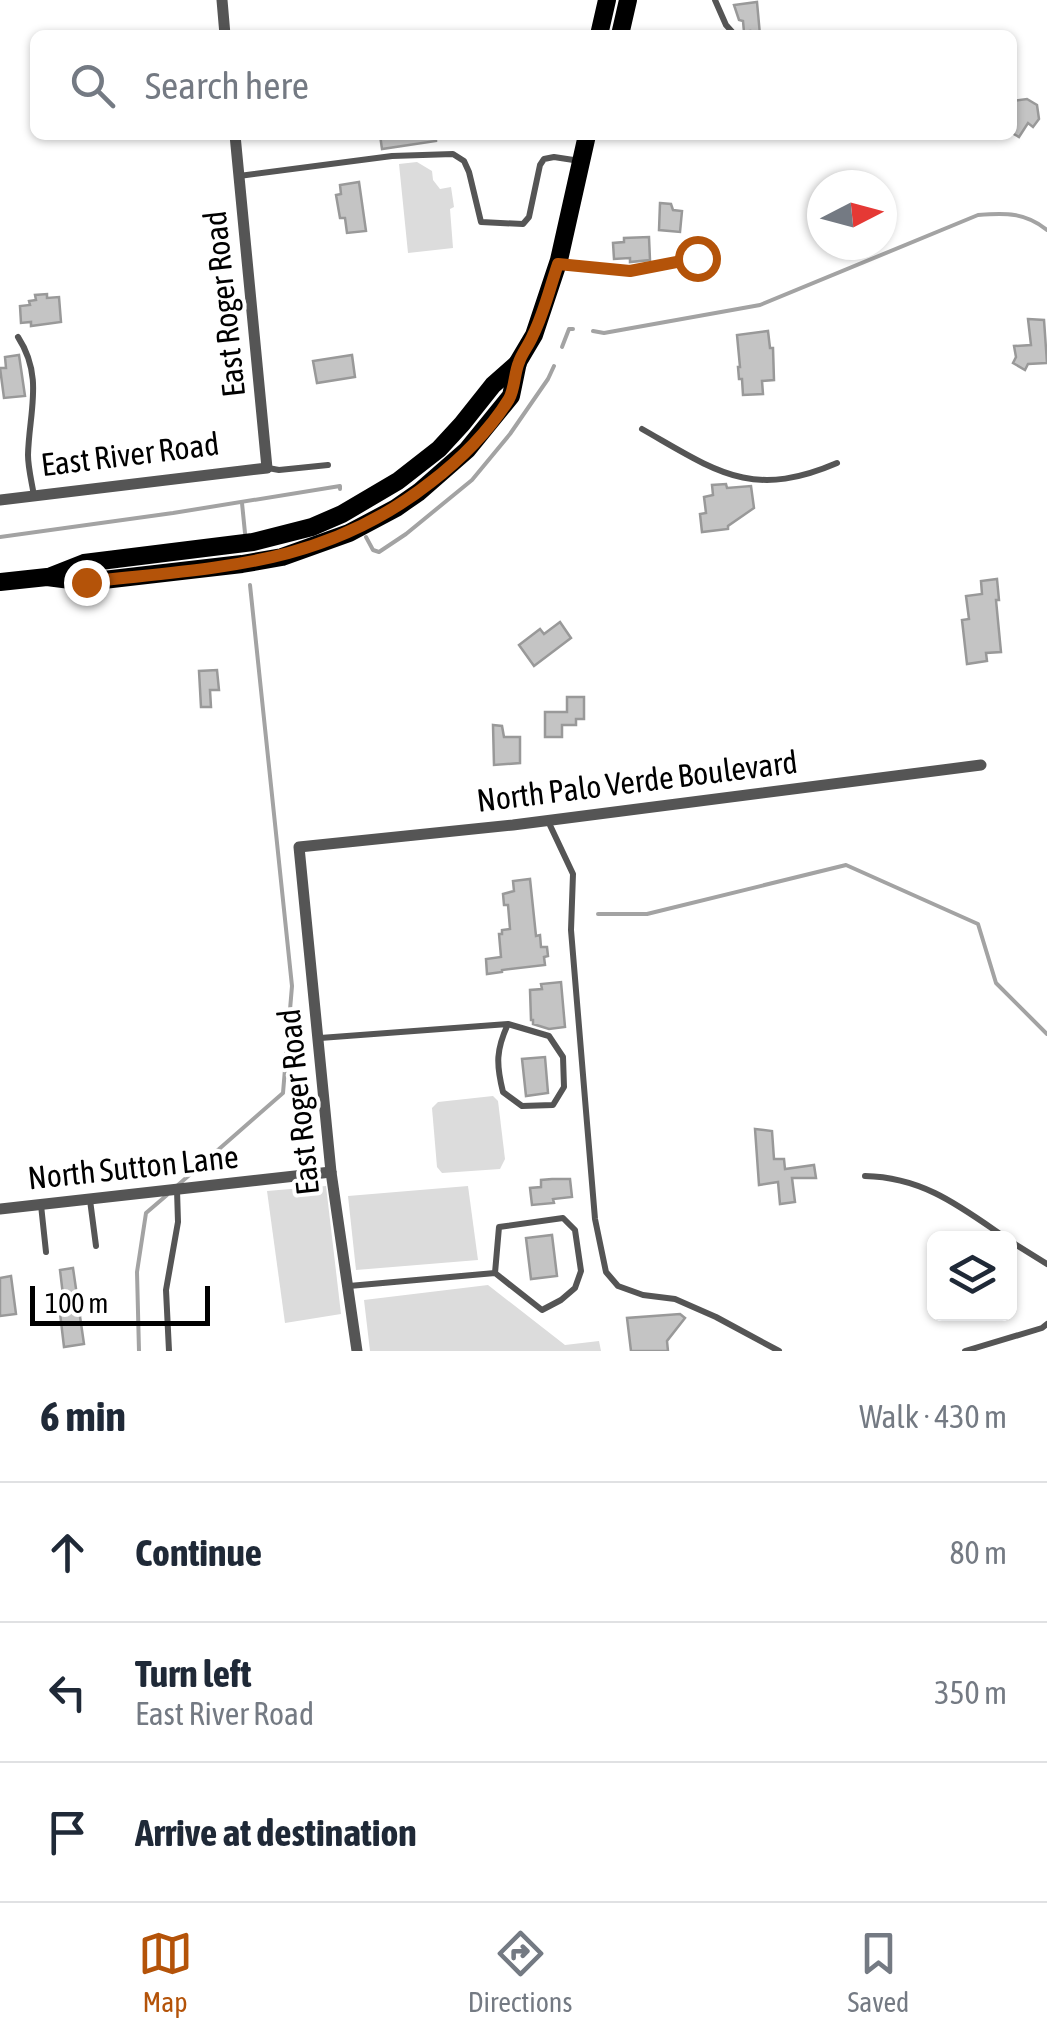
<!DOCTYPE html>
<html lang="en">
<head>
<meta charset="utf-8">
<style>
	:root { --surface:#fff; --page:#f6f6f7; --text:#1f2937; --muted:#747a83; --line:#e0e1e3; --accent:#b45309 }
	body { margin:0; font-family:"Asap Condensed",sans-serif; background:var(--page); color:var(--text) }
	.controls { position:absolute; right:30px; bottom:30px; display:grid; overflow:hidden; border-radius:15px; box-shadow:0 2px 8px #0004 }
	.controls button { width:90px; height:90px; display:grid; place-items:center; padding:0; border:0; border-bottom:2px solid var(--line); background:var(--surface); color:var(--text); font:50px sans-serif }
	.compass { position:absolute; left:807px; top:170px; width:90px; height:90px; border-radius:50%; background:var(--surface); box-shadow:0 2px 8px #0004; rotate:84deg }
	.scale { position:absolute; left:30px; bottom:25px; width:180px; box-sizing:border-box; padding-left:10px; border:5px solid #000; border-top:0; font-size:28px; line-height:35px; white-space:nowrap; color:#000; -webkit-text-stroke:8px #fff; paint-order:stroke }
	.stop { position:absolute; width:30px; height:30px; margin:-22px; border:8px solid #b45309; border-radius:50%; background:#fff }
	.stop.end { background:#b45309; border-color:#fff; box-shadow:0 2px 10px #0008 }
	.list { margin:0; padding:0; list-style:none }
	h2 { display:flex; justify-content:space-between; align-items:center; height:130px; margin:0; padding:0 40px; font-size:42px }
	h2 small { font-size:32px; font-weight:400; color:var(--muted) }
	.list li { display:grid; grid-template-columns:65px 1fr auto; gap:30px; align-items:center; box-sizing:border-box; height:140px; padding:0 40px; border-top:2px solid var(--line) }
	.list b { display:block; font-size:38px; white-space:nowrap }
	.list p { margin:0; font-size:32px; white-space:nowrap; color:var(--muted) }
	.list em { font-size:32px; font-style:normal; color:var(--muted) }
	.icon { flex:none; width:55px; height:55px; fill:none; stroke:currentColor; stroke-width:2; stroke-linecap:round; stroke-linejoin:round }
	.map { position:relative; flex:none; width:1047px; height:1351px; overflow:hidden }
	.search { position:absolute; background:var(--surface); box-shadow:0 2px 8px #0004; left:30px; right:30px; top:30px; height:110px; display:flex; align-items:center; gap:25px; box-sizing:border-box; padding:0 35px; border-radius:15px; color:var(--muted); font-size:38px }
	.sheet { height:550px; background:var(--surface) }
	nav { display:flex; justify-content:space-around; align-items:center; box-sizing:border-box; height:140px; border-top:2px solid var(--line); background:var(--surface); font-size:28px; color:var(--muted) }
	nav a { display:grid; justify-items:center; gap:5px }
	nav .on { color:var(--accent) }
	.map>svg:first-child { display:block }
	.green { fill:#dcdcdc }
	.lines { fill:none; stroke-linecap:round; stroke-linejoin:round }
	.stream { stroke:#a3a3a3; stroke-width:4 }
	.building { fill:#c4c4c4; stroke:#999; stroke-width:2.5 }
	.service { stroke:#555; stroke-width:6 }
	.minor { stroke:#555; stroke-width:11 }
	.primary { stroke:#000; stroke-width:18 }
	.route { stroke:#b45309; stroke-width:12 }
	.labels { text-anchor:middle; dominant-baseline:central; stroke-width:8; stroke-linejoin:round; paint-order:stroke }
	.street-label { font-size:32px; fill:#000; stroke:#fff }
</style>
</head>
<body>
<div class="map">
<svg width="1047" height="1351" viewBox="0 0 1047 1351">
	<rect width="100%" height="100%" fill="#fff"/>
	<g class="green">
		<polygon points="417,162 432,171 433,180 440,189 451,187 454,207 450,209 453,248 408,253 399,164"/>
		<polygon points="493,1096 498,1101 505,1159 500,1169 442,1173 437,1167 432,1108 438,1102"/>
		<polygon points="326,1186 341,1314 285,1323 267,1191"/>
		<polygon points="468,1186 478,1260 356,1270 348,1196"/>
		<polygon points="488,1285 565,1345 599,1341 601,1351 370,1351 364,1300"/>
	</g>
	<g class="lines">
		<g class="stream">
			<path d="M593,331L604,333L760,305L978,215C1005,213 1025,212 1047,230"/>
			<polyline points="562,347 569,329 573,329"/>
			<polyline points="242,503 245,533"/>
			<polyline points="0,537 173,513 340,486 340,489"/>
			<polyline points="366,537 373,550 379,552 406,534 472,480 510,434 548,379 554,366"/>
			<polyline points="598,914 647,914 846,865 978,924 996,983 1047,1034"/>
			<polyline points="178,1185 283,1093 292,986 250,585"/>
			<polyline points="139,1351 137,1272 146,1213 167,1195"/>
		</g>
	</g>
	<g class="building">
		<polygon points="757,2 760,35 750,35 750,31 744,32 743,21 739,20 734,5"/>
		<polygon points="1027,99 1037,105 1039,119 1033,127 1028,123 1019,137 1012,133 1012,101"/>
		<polygon points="380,135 436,135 436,141 382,149"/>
		<polygon points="359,182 366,231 347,233 345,218 340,218 336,195 341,194 340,185"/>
		<polygon points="660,203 671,204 673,210 682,211 680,232 659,230"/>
		<polygon points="649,237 650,260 630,262 630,258 614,259 613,243 624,242 624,238"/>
		<polygon points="47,294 47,298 59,297 61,322 31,326 31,322 21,323 20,306 30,305 29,301 36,300 35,295"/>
		<polygon points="1028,319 1044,320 1047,363 1028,364 1025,370 1013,363 1016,357 1014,346 1031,345"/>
		<polygon points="768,331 770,348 773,348 774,380 762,381 763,394 743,395 742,379 739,379 738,367 740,367 737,335"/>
		<polygon points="19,355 25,396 4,398 0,368 6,368 5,357"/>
		<polygon points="352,355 355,377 317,383 313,361"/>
		<polygon points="726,484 727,488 751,486 754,508 728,526 728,529 702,532 700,514 706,513 704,497 713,495 712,485"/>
		<polygon points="997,579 999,600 996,600 1001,652 986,653 987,661 967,664 962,620 969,619 966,596 982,594 981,581"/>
		<polygon points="560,622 571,638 534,666 519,645 540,629 544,634"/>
		<polygon points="217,670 219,690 210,690 211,707 201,707 199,671"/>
		<polygon points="567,697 584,697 584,719 576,719 576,725 562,725 562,737 545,737 545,712 567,712"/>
		<polygon points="493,725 502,726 504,737 520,737 520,763 494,765"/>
		<polygon points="530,879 536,936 540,935 541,947 547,947 548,956 544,957 545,965 502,970 502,972 487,974 486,959 501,957 499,934 502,934 502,930 510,929 508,905 504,905 503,894 514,891 513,881"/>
		<polygon points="561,982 565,1027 549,1029 533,1024 533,1020 531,1020 530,990 542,989 541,984"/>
		<polygon points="545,1057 548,1093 526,1096 522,1059"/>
		<polygon points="755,1129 772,1131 774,1159 784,1159 785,1169 814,1165 816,1178 792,1178 795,1202 780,1204 778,1182 759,1185"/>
		<polygon points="552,1179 570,1179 572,1197 553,1199 554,1203 532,1205 530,1188 541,1187 541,1180"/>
		<polygon points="552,1235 557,1276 531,1279 526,1238"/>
		<polygon points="73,1268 84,1344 64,1347 60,1313 65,1312 60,1270"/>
		<polygon points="11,1276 16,1314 0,1316 0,1278"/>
		<polygon points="680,1314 685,1318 667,1341 668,1351 631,1351 627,1318"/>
	</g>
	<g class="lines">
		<g class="service">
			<polyline points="715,0 726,25 735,35"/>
			<polyline points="239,176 392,156 453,154 464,161 469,172 481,222 523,224 529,217 540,165 544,159 554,157 580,161"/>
			<polyline points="560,264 630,271 697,258"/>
			<path d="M18,337C44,377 29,412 28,455C28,468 32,483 34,496"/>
			<path d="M642,429C716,471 751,500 837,463"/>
			<polyline points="268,468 279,470 328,465"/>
			<polyline points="548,821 573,874 571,930 586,1111 595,1219 606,1272 618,1286 643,1295 675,1299 716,1317 779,1351"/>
			<path d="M320,1038L508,1024L549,1036L563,1057L564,1087L553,1105L522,1106L503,1092C496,1064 496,1050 508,1024"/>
			<path d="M865,1176C923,1177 961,1207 1006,1238"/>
			<polyline points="90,1200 96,1246"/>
			<polyline points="41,1205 46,1252"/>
			<polyline points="1010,1241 1047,1264"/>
			<polyline points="349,1286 495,1273 542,1310 561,1300 575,1288 581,1271 575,1230 563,1218 499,1227 495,1273"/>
			<polyline points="169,1351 166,1290 178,1222 177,1190"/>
			<polyline points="965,1351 1042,1328 1047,1324"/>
		</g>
		<g class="minor">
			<polyline points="222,0 225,35"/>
			<polyline points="0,500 267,468 235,135"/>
			<polyline points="0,1209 331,1172"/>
			<polyline points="357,1351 331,1172 299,847 513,825 981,765"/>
		</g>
		<g class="primary">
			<polyline points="599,35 607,0"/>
			<polyline points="620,35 628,0"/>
			<polyline points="51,576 84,563 253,542 312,527 342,514 398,481 439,449 462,424 493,385 518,363"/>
			<polyline points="0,582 47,577 86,582 242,564 282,557 349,533 396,508 419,492 467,450 511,396 518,362 534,335 559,260 587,135"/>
		</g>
	</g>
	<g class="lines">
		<path class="route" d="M86,582C216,567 323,567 431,482C460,460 490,430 509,399C515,388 514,374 519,362C522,353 529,345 533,335C544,313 550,287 558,264L630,271L697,258"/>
	</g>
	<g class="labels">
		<g class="street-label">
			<text transform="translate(224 304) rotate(-96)">East Roger Road</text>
			<text transform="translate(130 454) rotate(-7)">East River Road</text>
			<text transform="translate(637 781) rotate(-7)">North Palo Verde Boulevard</text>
			<text transform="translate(298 1102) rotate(-96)">East Roger Road</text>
			<text transform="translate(133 1167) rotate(-6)">North Sutton Lane</text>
		</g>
	</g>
</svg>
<div class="controls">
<button><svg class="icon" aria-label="layers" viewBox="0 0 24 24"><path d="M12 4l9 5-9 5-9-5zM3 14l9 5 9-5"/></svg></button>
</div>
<svg class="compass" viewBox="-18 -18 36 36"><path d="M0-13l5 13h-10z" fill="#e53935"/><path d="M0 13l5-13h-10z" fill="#747a83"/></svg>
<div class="scale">100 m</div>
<div class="stop" style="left:697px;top:258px"></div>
<div class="stop end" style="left:86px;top:582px"></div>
<div class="search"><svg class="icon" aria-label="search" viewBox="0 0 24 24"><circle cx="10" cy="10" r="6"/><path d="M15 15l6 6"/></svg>Search here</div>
</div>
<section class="sheet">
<h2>6 min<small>Walk · 430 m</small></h2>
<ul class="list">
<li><svg class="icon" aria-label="ahead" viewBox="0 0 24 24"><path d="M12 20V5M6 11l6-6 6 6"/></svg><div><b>Continue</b></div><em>80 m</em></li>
<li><svg class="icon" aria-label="left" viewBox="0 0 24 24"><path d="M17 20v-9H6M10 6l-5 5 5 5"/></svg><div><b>Turn left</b><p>East River Road</p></div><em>350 m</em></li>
<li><svg class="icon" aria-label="arrive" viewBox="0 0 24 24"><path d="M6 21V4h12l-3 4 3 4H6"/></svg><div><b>Arrive at destination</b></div></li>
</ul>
</section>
<nav>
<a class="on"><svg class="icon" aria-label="map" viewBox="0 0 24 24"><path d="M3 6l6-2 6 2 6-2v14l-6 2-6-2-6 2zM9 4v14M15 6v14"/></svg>Map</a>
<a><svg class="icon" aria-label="directions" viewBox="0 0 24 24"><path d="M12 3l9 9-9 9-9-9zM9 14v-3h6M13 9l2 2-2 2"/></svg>Directions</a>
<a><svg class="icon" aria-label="saved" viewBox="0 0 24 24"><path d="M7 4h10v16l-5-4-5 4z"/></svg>Saved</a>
</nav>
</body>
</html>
